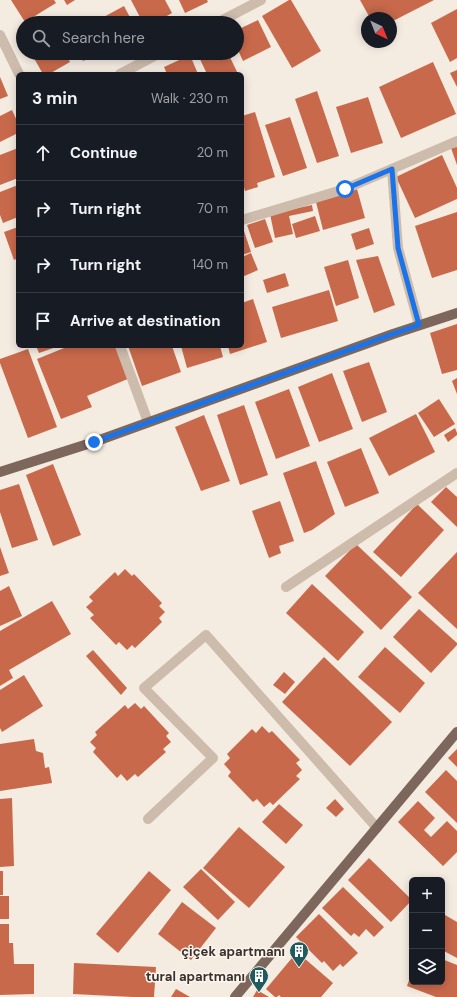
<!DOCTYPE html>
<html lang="en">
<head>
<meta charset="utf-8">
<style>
	:root { --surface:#171b24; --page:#242831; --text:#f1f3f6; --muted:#9ea1a6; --line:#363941 }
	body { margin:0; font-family:"DM Sans",sans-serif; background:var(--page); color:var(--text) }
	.controls { position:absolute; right:12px; bottom:12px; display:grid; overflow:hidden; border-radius:6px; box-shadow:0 2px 10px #0003 }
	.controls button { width:36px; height:36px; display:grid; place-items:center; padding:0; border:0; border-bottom:1px solid var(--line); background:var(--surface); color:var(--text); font:20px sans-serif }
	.compass { position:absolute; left:361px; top:12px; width:36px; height:36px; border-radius:50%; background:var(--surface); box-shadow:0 2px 10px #0003; rotate:137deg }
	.stop { position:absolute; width:12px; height:12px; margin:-9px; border:3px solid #1a73e8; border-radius:50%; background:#fff }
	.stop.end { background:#1a73e8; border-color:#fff; box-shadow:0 1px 4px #0008 }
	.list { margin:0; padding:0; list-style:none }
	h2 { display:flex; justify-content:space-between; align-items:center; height:52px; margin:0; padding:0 16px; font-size:17px }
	h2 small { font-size:13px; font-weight:400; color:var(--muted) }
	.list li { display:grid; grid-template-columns:26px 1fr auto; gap:12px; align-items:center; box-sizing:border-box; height:56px; padding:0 16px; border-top:1px solid var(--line) }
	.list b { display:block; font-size:15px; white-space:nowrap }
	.list em { font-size:13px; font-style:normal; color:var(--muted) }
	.icon { flex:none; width:22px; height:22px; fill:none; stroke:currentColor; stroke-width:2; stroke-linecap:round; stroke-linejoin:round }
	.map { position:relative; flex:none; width:457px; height:997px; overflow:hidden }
	.search { position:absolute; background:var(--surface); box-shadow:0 2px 10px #0003; left:16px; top:16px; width:228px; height:44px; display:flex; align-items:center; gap:10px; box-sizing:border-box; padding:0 14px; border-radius:22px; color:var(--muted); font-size:15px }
	.panel { position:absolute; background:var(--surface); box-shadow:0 2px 10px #0003; left:16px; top:72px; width:228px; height:276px; border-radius:6px }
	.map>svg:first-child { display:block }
	.building { fill:#c8694b }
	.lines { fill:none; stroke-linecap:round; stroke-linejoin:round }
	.minor { stroke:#cdbbac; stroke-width:10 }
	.major { stroke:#7d675c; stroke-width:10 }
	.route { stroke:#1a73e8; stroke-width:5 }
	.labels { text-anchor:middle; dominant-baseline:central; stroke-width:3; stroke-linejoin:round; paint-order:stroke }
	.poi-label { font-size:13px; font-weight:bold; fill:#3b302b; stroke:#fbf5ee; text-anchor:end }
</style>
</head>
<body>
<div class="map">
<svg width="457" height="997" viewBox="0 0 457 997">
	<rect width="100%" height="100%" fill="#f4ebe1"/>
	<g class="building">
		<polygon points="11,0 54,0 56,3 25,22"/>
		<polygon points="64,0 75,0 67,5"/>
		<polygon points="131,0 165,0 172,13 155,23 143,23"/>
		<polygon points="179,0 207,0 208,2 185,13"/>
		<polygon points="289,0 291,0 321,51 292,68 262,16"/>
		<polygon points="360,0 434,0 391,22 391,18 370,18"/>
		<polygon points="124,6 133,23 101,23 100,19"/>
		<polygon points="457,9 457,58 450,62 431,23"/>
		<polygon points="45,17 48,23 35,23"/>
		<polygon points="258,20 271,47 243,61 237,48 237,30"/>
		<polygon points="23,29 23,38 19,32"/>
		<polygon points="31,53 65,53 70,62 49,74 43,74"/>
		<polygon points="79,53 101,53 83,61"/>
		<polygon points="197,53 228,53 238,74 207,74"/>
		<polygon points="190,55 198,74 167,74 164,67"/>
		<polygon points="433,62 456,114 401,138 379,87"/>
		<polygon points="457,70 457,87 450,73"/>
		<polygon points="0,77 8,96 0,99"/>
		<polygon points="317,91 339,156 317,163 295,99"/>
		<polygon points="368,97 383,143 351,153 336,107"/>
		<polygon points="12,110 18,123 18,133 0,142 0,116"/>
		<polygon points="255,112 275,177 257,183 258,187 245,191 242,181 242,116"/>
		<polygon points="290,117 307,168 283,176 265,125"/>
		<polygon points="457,147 457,165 451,148"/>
		<polygon points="18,148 18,178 0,185 0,155"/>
		<polygon points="442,155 457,188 457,199 415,218 396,177"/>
		<polygon points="18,185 18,217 3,223 0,215 0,192"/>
		<polygon points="357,189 365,218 323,230 316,202"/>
		<polygon points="312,205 313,211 289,216 293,234 275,238 270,214"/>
		<polygon points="457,212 457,270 432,278 415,226"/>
		<polygon points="315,216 320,231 296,238 292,224"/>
		<polygon points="265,219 273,242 255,248 247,225"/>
		<polygon points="242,225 251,252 242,255"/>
		<polygon points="18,227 18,258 14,260 4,232"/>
		<polygon points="369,228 374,244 356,250 351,234"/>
		<polygon points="251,253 258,270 242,277 242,257"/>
		<polygon points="378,256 395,305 374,313 356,260"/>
		<polygon points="348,260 359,298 336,306 324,267"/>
		<polygon points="285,273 289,286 267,293 263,280"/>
		<polygon points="329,290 338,321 281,338 272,307"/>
		<polygon points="253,299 267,342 230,354 228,346 242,346 242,303"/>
		<polygon points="457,324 457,370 442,374 430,333"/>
		<polygon points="36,346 59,346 39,353"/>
		<polygon points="69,346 118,346 130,378 87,396 92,407 61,419 37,359"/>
		<polygon points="128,346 172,346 181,372 142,386"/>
		<polygon points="181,346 220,346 223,357 187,368"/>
		<polygon points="28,349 57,427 28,438 0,363 0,359"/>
		<polygon points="369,362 387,412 362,422 343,371"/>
		<polygon points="332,373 353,429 319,442 298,387"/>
		<polygon points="457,378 457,394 452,381"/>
		<polygon points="289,389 310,446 276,459 255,402"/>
		<polygon points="439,399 455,424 434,437 418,413"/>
		<polygon points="244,405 268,475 240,485 217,415"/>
		<polygon points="416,414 435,452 389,476 369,438"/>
		<polygon points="204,415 230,481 201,491 175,427"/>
		<polygon points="455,428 457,433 457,435 448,442 444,435"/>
		<polygon points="361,448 379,493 345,507 327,462"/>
		<polygon points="316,461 335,514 312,530 304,533 283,473"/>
		<polygon points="53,464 81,535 53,546 26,475"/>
		<polygon points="19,484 38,540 12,548 0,512 0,490"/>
		<polygon points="446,487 457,497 457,527 431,502"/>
		<polygon points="280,501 294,541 279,546 281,553 269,558 252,511"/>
		<polygon points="417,504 444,530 401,577 373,552"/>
		<polygon points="356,544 412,597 381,630 325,576"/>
		<polygon points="0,547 9,573 0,576"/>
		<polygon points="457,552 457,629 418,593"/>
		<polygon points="125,569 132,576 134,574 162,603 159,606 165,612 159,618 162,622 135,648 132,645 127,650 119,642 116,645 90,618 94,615 86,607 93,601 89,597 115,572 118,576"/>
		<polygon points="312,584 364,632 338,661 286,613"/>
		<polygon points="9,586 22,616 0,626 0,591"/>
		<polygon points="52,601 71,634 9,670 13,678 0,686 0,631"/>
		<polygon points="419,609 457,643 457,645 431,673 393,637"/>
		<polygon points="385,647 425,683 400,713 358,677"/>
		<polygon points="93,650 127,688 121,695 86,656"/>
		<polygon points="324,657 392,722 350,766 282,702"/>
		<polygon points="284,672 295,682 285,694 273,685"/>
		<polygon points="24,675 43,706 2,732 0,728 0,690"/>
		<polygon points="135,703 141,709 144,706 169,733 166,736 171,742 163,749 166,752 138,777 135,774 127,781 121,774 117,778 93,752 96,748 90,742 97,735 95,732 125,705 128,709"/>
		<polygon points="262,726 269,733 272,731 300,760 296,763 302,770 296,776 300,779 273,805 270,802 264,807 257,799 253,802 228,776 231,772 224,764 230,758 227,754 252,729 256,733"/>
		<polygon points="34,739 36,751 43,753 45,768 49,767 52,783 0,791 0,744"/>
		<polygon points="457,749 457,767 448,758"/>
		<polygon points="446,770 457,781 457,823 425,792"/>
		<polygon points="12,798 14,866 0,867 0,799"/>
		<polygon points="335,799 344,809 336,817 326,808"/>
		<polygon points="418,801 435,818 424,830 431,837 447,821 457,831 457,852 443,866 398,822"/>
		<polygon points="279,804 303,825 286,844 262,822"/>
		<polygon points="239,827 285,867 249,908 203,868"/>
		<polygon points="369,858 412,900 391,922 348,880"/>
		<polygon points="201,869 235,902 218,920 183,887"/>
		<rect x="0" y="871" width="3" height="24"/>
		<polygon points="149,871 171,890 118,953 96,934"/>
		<polygon points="343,887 384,927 374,937 366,929 359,937 354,933 351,936 322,908"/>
		<rect x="0" y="896" width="9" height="23"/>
		<polygon points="182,902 216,928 191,960 158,934"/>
		<polygon points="319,914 358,953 343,967 340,964 333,971 324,961 322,963 296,937"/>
		<polygon points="445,915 457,922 457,958 442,950 442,921"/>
		<polygon points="0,924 9,924 9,943 13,943 14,964 34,964 34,994 0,995"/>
		<polygon points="297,952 333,983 321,997 281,997 279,995 277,997 275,997 266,989"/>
		<polygon points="442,959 457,965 457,997 436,997 407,986 412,972 412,982 442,982"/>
		<polygon points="74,963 156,967 154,997 133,997 73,994"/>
		<polygon points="176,989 190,997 171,997"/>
		<polygon points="257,990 269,997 253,997"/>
	</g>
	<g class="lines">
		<g class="minor">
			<polyline points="217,23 261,0"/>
			<polyline points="0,35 19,74"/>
			<polyline points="120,74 160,53"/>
			<polyline points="392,169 398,248 419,325"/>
			<polyline points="242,220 345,189 457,141"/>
			<polyline points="120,346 148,422"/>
			<polyline points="286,587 457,473"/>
			<polyline points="148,819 213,758 144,688 206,635 377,828"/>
		</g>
		<g class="major">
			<polyline points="0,472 94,442 393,334 457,313"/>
			<polyline points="235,997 457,732"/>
		</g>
	</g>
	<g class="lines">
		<polyline class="route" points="94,442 393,334 419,325 398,248 392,169 345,189"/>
	</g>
	<defs>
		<g id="building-pin" transform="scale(1)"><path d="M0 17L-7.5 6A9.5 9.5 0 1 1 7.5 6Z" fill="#1f5a5e" stroke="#fbf5ee"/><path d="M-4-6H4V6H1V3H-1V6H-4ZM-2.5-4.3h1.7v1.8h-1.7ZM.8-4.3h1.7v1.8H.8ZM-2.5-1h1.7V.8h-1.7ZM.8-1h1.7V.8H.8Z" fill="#fff"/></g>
	</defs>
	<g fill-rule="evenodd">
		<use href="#building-pin" x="299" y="951"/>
		<use href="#building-pin" x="259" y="976"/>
	</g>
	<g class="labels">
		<g class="poi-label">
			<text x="285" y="951">çiçek apartmanı</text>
			<text x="245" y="976">tural apartmanı</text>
		</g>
	</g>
</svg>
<div class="controls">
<button>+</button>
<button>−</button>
<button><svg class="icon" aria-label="layers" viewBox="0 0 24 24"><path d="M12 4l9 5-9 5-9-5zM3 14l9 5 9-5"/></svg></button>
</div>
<svg class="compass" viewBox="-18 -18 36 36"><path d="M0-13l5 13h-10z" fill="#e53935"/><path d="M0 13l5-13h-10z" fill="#9ea1a6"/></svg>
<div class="stop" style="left:345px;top:189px"></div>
<div class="stop end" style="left:94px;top:442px"></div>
<div class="search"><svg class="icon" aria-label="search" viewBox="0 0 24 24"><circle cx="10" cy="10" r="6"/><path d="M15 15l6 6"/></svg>Search here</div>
<section class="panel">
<h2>3 min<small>Walk · 230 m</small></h2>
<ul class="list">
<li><svg class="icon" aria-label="ahead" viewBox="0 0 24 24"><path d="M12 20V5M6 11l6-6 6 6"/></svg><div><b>Continue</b></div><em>20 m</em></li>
<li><svg class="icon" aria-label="right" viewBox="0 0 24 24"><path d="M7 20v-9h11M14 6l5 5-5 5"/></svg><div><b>Turn right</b></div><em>70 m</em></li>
<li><svg class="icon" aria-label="right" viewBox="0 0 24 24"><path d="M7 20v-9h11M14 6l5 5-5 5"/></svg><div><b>Turn right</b></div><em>140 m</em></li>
<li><svg class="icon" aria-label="arrive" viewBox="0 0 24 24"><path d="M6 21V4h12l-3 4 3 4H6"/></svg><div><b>Arrive at destination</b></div></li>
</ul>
</section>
</div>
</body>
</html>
